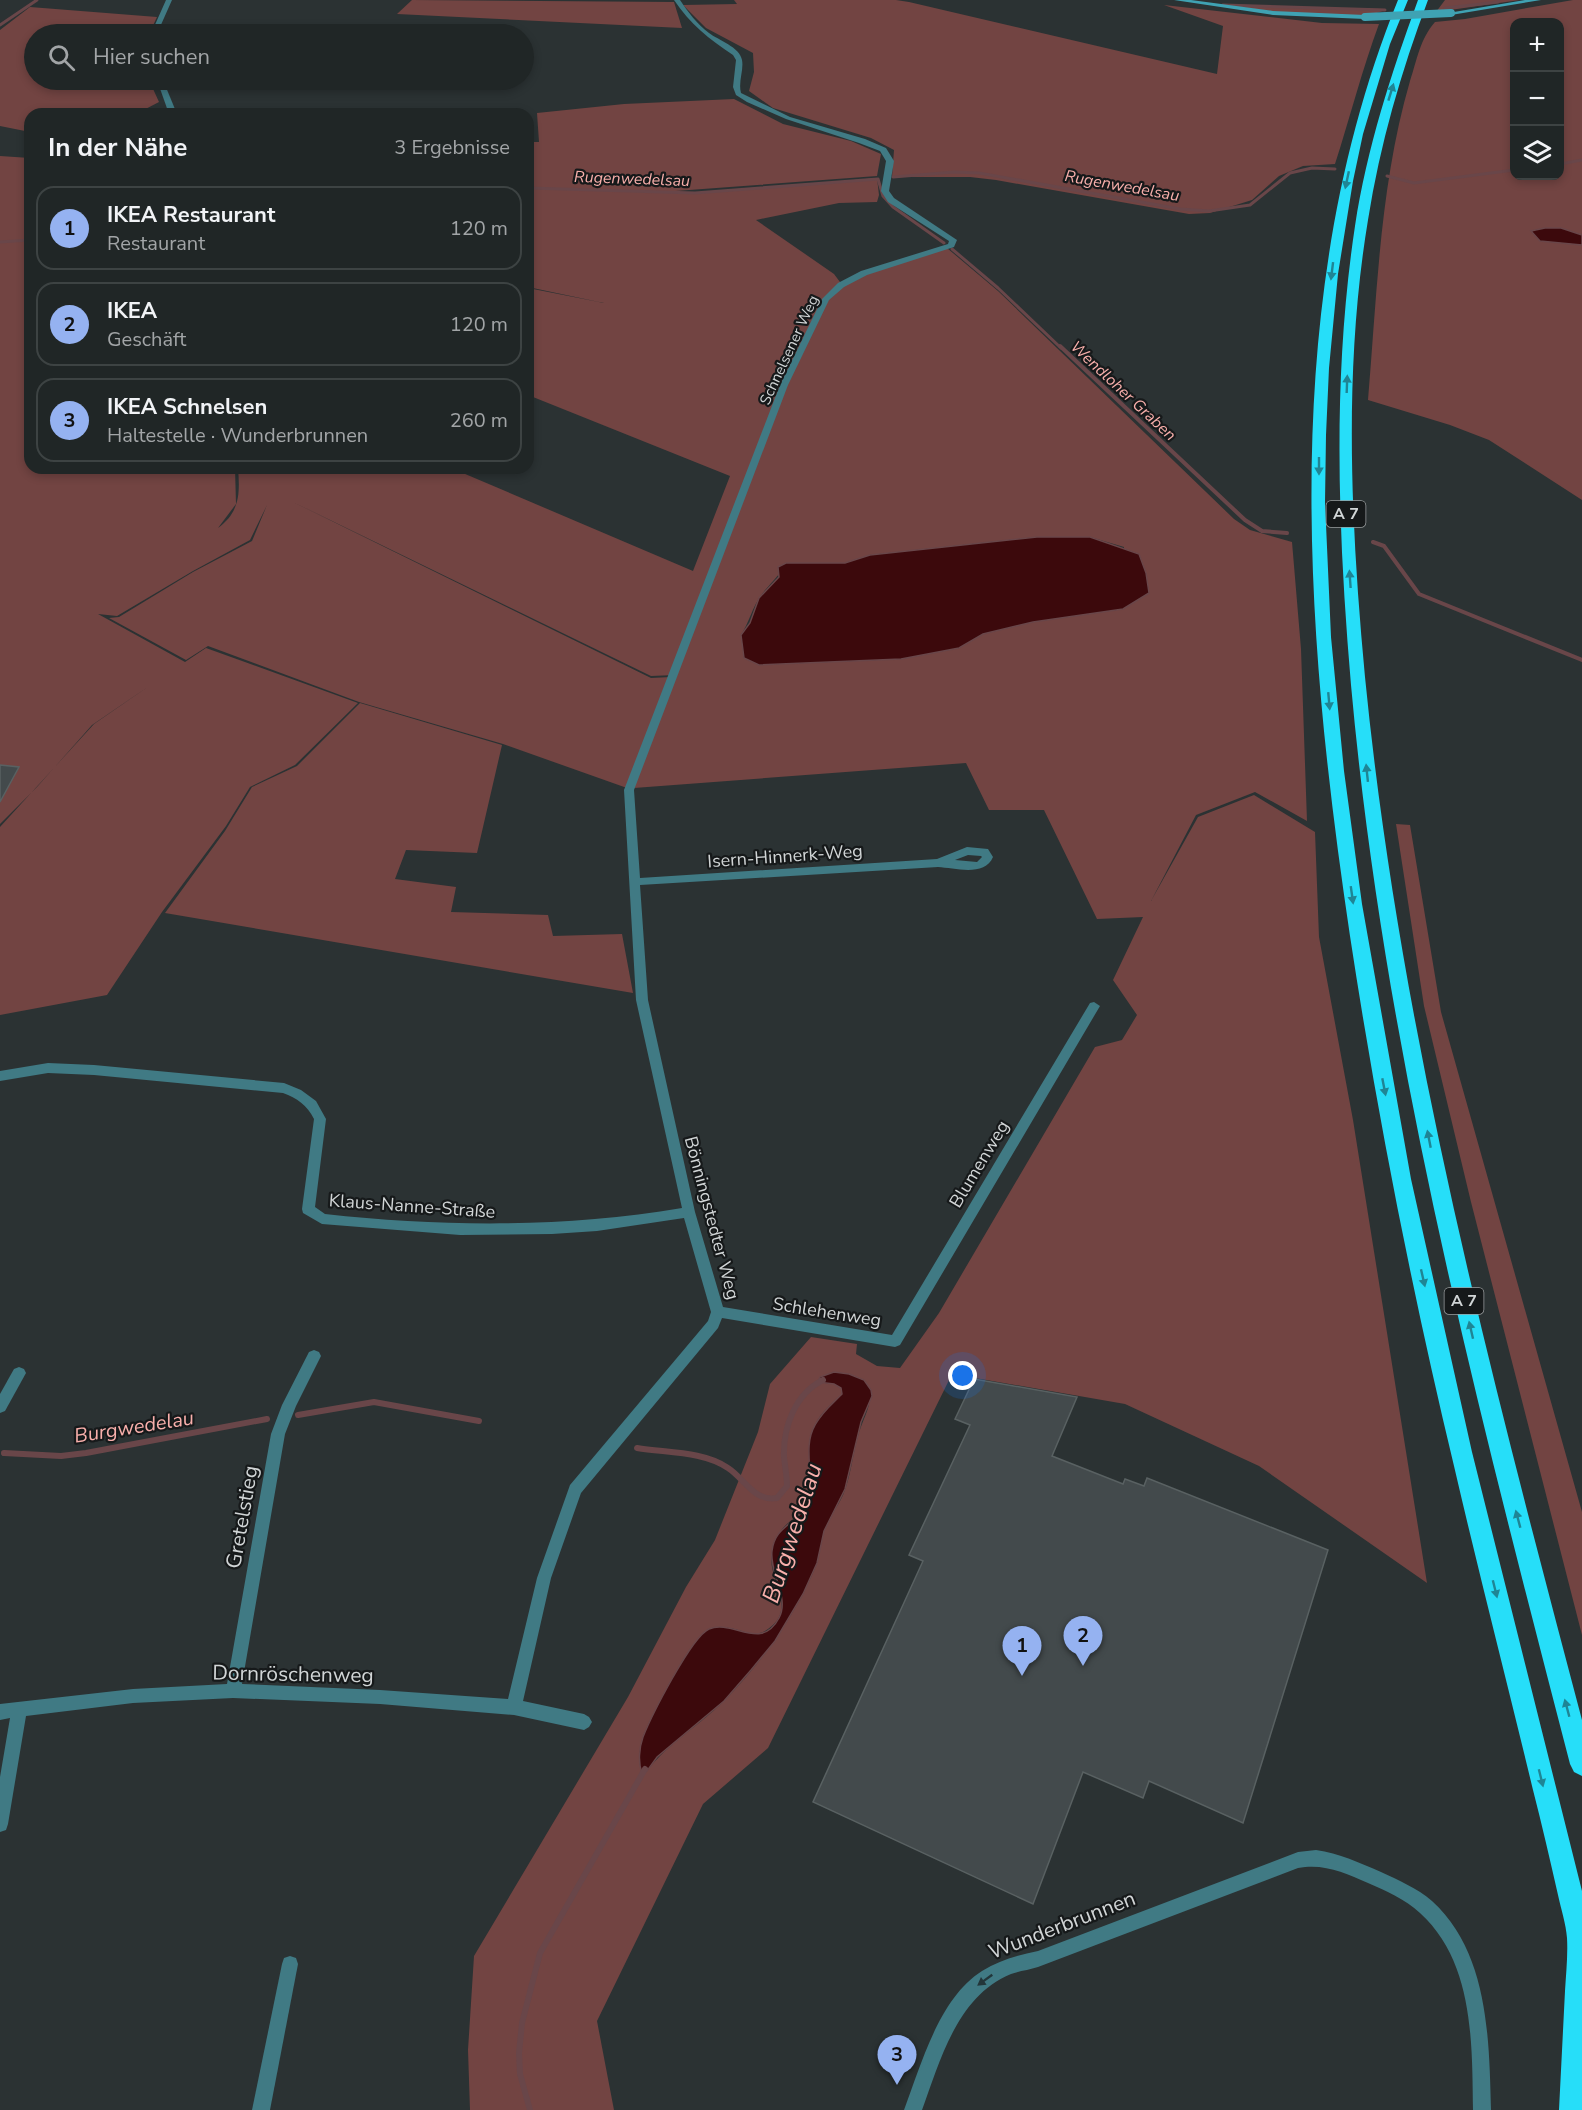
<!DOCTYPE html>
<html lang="de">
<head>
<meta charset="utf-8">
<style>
	:root { --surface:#202626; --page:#282e2e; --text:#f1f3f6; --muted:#a2a5a7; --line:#3d4343; --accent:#95b2f1 }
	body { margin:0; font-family:"Nunito Sans",sans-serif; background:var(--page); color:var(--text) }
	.controls { position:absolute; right:18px; top:18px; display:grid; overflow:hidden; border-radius:12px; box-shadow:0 3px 9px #0003 }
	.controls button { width:54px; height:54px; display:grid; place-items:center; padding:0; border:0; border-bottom:2px solid var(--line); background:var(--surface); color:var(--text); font:30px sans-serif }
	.you { position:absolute; left:963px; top:1376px; width:21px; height:21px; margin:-15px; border:4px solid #fff; border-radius:50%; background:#1a73e8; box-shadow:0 0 0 9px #1a73e833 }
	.badge { display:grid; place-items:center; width:39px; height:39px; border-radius:50%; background:var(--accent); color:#111; font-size:20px; font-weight:700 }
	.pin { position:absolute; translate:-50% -50px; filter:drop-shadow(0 2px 3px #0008) }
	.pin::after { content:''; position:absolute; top:32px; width:21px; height:18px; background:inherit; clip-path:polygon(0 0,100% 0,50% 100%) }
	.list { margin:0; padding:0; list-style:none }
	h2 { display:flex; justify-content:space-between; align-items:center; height:78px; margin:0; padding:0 24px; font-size:26px }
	h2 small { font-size:20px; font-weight:400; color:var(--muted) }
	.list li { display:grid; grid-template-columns:39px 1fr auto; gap:18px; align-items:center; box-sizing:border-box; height:84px; margin:0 12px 12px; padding:0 12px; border:2px solid var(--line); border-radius:18px }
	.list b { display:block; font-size:22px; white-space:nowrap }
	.list p { margin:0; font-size:20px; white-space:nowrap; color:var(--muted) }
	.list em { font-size:20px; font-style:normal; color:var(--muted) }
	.icon { flex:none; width:33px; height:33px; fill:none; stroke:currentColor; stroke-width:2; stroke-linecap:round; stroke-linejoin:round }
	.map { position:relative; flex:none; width:1582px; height:2110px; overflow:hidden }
	.search { position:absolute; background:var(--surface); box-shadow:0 3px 9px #0003; left:24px; top:24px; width:510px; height:66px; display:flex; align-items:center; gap:15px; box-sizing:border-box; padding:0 21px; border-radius:33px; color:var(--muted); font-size:22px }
	.panel { position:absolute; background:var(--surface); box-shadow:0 3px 9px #0003; left:24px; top:108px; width:510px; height:366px; border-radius:18px }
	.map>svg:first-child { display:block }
	.green { fill:#724442; fill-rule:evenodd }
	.water { fill:#3c090c; stroke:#694649; stroke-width:1.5 }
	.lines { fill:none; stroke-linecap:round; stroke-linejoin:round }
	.stream-far2 { stroke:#694649; stroke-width:3 }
	.stream-far1 { stroke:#694649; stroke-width:4 }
	.stream { stroke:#694649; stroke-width:6 }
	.building { fill:#434a4c; stroke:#596162; stroke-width:1.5 }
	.street { fill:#407a84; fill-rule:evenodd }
	.secondary { fill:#3fa2b3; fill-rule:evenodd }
	.highway { fill:#26def9; fill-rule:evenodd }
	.secondary-bridge { stroke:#3fa2b3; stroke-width:8 }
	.oneway { fill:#1f8595 }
	.oneway2 { fill:#23363a }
	.labels { text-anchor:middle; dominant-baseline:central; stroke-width:4.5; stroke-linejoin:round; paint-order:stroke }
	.far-street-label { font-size:15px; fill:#d1d5d6; stroke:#16191a }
	.far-water-label { font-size:16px; font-style:italic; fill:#f8afab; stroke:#16191a }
	.shield { fill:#16191a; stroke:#999d9e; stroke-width:1.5 }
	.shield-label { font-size:16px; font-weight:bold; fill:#d1d5d6 }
	.street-label { font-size:18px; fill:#d1d5d6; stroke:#16191a }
	.water-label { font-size:20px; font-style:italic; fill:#f8afab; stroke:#16191a }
	.near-street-label { font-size:21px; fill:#d1d5d6; stroke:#16191a }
	.near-water-label { font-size:24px; font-style:italic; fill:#f8afab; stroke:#16191a }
</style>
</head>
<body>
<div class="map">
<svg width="1582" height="2110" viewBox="0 0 1582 2110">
	<rect width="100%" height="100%" fill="#2b3233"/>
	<g class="green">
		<polygon points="412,0 674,2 682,28 397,14"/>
		<path d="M734,0H896L909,2L1217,74L1223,26L1164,5L1322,23L1379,24C1362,70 1350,117 1335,164L1303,166L1279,176L1252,200L1210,213L1189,214L996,180L970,177H892L894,150L871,138L773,108L749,91L754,72L753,53L706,28L683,5L737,4Z"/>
		<polygon points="1445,0 1520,0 1436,12"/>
		<path d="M1573,0H1582V500L1489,440L1450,425L1368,400C1377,293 1380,184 1410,81C1417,60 1420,39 1435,22L1465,19ZM1514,22H1560V176H1514Z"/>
		<path d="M1235,6L1386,9C1362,25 1266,11 1235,6Z"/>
		<polygon points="30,7 157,17 149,34 34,34 34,80 149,80 159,102 136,114 30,114 30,132 0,126 0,30"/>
		<path d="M734,99L783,124L851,141L881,154L877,176L662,192L698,193L877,178L879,195L877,202L839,203L756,220L834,274L843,286L867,274L947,248L998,291L1234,519L1250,530L1292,542L1301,649L1307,821L1255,792L1196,815L1151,901L1198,817L1254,795L1315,832L1319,937L1353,1120L1427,1583L1259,1466L1125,1404L952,1374L768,1748L703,1804L597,2021L614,2110H470L468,2050L474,1956L628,1697L686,1587L715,1540L758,1432L770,1384L811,1337L857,1344L856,1354L877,1366L900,1368L939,1313L1095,1047L1122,1040L1137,1015L1113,980L1143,917L1097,919L1044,810H989L966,763L634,788L675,675L651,676L291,501L651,678L671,677L627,788L503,744L359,702L208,646L186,660L109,618L119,617L193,572L252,541L267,505L250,540L193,571L117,616L98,614L185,662L206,648L358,703L295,765L250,787L226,826L162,912L107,995L0,1015V827L94,724L152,684L92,725L37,787L0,824V156L30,158V468H235L236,504L218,528C240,512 240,493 238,468H451L693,571L730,476L528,395V288L604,303L528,287V142H539L537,113L624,104ZM1037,537H1090L1124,547L1123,609L1033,622L983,634L959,648L901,659L759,665L741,635C749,623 752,608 760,597C768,585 779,577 786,563H845L870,555ZM857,1377C883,1391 863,1415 858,1436C853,1454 851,1473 845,1490C840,1504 830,1516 824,1530C820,1542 820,1555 816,1566C795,1616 762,1662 724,1701C699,1726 668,1743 647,1771L682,1661L707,1630C714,1629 723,1627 729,1628C744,1630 755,1639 768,1629C799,1608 766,1578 772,1553C774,1546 778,1533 783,1528C790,1520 800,1516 805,1506C816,1484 806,1443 815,1425C821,1412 832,1404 842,1394L841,1388L834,1384L825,1383Z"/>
		<polygon points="360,703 502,745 477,853 406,850 395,879 456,887 451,912 548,915 553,936 622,934 633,993 165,913 225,831 252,787 297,766"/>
		<polygon points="1396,824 1410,825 1441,1012 1582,1512 1582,1635 1471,1202 1424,1006"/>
	</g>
	<g class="water">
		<polygon points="1545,228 1561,228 1582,235 1582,245 1540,241 1531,231"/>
		<polygon points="1037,537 1090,537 1139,554 1146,573 1149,593 1123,609 1033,622 983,634 959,648 901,659 759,665 744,658 741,635 750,623 759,598 779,577 778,567 786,563 845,563 870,555"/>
		<path d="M834,1372L849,1374L864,1380L871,1390L872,1396L861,1422L845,1489L824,1531L817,1563L803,1594L775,1641L751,1670L724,1701L657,1757L647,1771L642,1773C638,1763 639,1748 643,1737C651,1717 691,1637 709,1629C733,1619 761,1652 779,1618C790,1598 769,1572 772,1551C775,1525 797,1525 806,1505C817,1480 801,1449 815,1425C822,1412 832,1404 842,1394L841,1388L834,1384L818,1382L820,1377Z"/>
	</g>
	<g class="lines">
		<g class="stream-far2">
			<polyline points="1223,5 1385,10"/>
			<polyline points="1445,8 1498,2 1499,0"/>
			<polyline points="0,25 37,0"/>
			<polyline points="1560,164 1582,160"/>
			<polyline points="1387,176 1414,183 1514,170"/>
			<polyline points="893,177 954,172 979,173 1180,209 1209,211 1250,205 1290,173 1312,168 1335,169"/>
			<polyline points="528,188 695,193 878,179 883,196 893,207 944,243"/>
			<polyline points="0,242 30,240"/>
			<polyline points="952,249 998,288 1061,348"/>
		</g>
		<g class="stream-far1">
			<polyline points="1060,346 1245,520 1262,531 1287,533"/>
			<polyline points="1373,542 1384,546 1419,594 1582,660"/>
		</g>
		<g class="stream">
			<polyline points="298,1415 374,1402 479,1421"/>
			<path d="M637,1448C666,1453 703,1451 728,1468C745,1479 754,1502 777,1498L787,1486C787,1476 785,1467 784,1457C783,1427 795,1394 823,1380"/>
			<polyline points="4,1453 61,1456 86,1453 267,1419"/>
			<polyline points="530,2110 520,2074 519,2053 522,2023 540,1953 645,1769"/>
		</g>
	</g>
	<g class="building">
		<polygon points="0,765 19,767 0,802"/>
		<polygon points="974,1379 1077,1397 1052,1456 1123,1484 1125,1479 1144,1486 1147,1478 1328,1550 1243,1823 1149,1781 1143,1798 1083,1772 1033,1904 813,1802 923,1561 909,1555 970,1425 955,1419"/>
	</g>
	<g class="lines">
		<g class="street">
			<polygon points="166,0 172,0 160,27 160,34 154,34 154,27"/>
			<path d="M674,0H680C688,12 697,24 709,33C718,40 740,47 742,60C744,70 738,82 741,93L790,117L865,139L886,148L894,161L889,191L894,198L957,240L954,247L867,275L844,287L829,300L788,385L634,790L640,878L937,859L967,847L988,849L993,857C985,877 955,868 938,867L640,885L648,1000L695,1212L723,1307L892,1335L1090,1003L1094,1002L1100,1006L900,1345L895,1347L722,1318L718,1328L581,1493L551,1578L523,1701L584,1714L589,1717L592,1722L589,1727L584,1730L514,1715L380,1704L233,1698L133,1703L26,1716L8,1824L6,1830L0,1832V1777L10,1718L0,1720V1704L133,1689L227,1684L271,1434L282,1405L309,1352L314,1350L319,1352L321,1356L296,1406L285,1434L242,1684L380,1690L508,1699L537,1578L570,1485L708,1321L711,1312L684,1218L597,1231L552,1234L460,1235L322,1224L303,1213L302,1209L314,1119C307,1105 297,1098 283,1093L94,1075L48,1073L0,1081V1071L48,1063L94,1065L284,1083L301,1090L316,1101L326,1119L315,1207L325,1214C445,1227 562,1228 682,1208L636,1000L624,790L780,385L822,299L838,283L861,271L948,244L949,241L888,202L881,191L886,161L880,151L859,143L786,119L747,102L736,95L733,87L736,60L733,55C709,39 690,24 674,0ZM968,855L981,856L982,857L977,862L955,860Z"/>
			<polygon points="157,80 163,80 177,114 169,114"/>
			<polygon points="19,1367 24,1369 26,1373 5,1411 0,1413 0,1394 14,1369"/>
			<path d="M1316,1850C1339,1853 1360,1863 1381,1872C1398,1880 1417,1888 1432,1901C1489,1953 1489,2039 1491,2110H1473C1472,2043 1474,1962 1420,1913C1405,1899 1386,1891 1368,1883C1345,1873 1324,1863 1298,1868L1038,1967C1029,1970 1019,1971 1011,1974C957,1996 940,2061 922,2110H904C921,2065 939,1998 982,1971C1000,1960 1018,1955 1038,1951L1298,1852Z"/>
			<polygon points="290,1956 296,1958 298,1964 270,2110 252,2110 282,1964 284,1958"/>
		</g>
		<g class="secondary">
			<polygon points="1174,0 1191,0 1273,11 1365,15 1368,17 1365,19 1273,15"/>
			<polygon points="1525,0 1541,0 1451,15 1448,13"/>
		</g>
		<g class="highway">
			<path d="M1398,0H1408L1390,44L1363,134L1353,181L1338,274L1329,368L1326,435L1325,502L1331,637L1344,771L1362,904L1411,1179L1472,1452L1582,1891V2110H1559C1561,2070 1563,2031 1565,1991C1566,1974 1568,1955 1567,1938C1566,1924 1561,1909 1558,1895C1550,1860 1542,1825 1533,1790C1507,1682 1479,1574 1454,1466C1412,1291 1377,1114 1350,936C1304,627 1278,296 1398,0Z"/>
			<path d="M1418,0H1428C1401,72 1380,144 1368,220C1343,370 1351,527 1365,677C1400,1032 1491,1376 1582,1720V1776L1574,1772L1570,1764C1478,1409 1384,1052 1351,685C1338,533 1332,378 1355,226C1367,148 1391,74 1418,0Z"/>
		</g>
		<polyline class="secondary-bridge" points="1365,17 1451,13"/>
	</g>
	<defs><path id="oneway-solid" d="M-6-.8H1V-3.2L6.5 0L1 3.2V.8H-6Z" transform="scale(1.5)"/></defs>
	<g class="oneway">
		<use href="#oneway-solid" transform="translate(1391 92) rotate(-73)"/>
		<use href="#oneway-solid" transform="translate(1347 180) rotate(102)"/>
		<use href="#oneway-solid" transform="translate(1332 271) rotate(97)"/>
		<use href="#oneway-solid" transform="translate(1347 384) rotate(-88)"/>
		<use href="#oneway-solid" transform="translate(1319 466) rotate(90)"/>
		<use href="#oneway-solid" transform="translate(1350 579) rotate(-94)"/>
		<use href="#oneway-solid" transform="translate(1329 701) rotate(85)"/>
		<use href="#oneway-solid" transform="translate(1367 773) rotate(-96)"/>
		<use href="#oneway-solid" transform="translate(1352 895) rotate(82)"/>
		<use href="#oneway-solid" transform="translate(1384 1087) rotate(79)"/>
		<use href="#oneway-solid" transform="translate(1429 1139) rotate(-101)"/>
		<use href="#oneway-solid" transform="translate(1423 1278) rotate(77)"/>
		<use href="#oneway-solid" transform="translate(1471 1330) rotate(-103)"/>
		<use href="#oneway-solid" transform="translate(1518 1519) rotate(-105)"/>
		<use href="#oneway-solid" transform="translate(1495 1589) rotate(76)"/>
		<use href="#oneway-solid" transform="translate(1567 1708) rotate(-105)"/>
		<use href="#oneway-solid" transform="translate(1541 1778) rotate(76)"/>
	</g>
	<use class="oneway2" href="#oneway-solid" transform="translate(985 1980) rotate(144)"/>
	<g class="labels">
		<g class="far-street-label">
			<text transform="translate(789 350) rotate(-65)">Schnelsener Weg</text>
		</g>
		<g class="far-water-label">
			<text transform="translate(632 179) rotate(2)">Rugenwedelsau</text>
			<text transform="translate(1122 186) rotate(10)">Rugenwedelsau</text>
			<text transform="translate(1123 391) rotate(43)">Wendloher Graben</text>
		</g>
		<g class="shield">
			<rect x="1326.5" y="501" width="39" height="26" rx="4.5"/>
			<rect x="1444.5" y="1288" width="39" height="26" rx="4.5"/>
		</g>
		<g class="shield-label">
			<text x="1346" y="514">A 7</text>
			<text x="1464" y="1301">A 7</text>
		</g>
		<g class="street-label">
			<text transform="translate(785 856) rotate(-4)">Isern-Hinnerk-Weg</text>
			<text transform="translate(979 1164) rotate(-59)">Blumenweg</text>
			<text transform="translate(412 1206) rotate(4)">Klaus-Nanne-Straße</text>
			<text transform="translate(712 1218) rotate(75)">Bönningstedter Weg</text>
			<text transform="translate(827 1312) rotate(9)">Schlehenweg</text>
		</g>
		<g class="water-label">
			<text transform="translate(134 1427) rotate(-9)">Burgwedelau</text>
		</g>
		<g class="near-street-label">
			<text transform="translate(242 1517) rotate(-80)">Gretelstieg</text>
			<text transform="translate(293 1674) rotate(1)">Dornröschenweg</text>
			<text transform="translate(1062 1925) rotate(-21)">Wunderbrunnen</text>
		</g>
		<g class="near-water-label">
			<text transform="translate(792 1533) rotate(-72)">Burgwedelau</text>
		</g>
	</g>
</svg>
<div class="controls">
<button>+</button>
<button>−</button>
<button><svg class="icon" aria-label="layers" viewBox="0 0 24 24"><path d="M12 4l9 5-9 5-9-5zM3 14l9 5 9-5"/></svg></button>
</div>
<div class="you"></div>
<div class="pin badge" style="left:1022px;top:1676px">1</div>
<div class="pin badge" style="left:1083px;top:1666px">2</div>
<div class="pin badge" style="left:897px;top:2085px">3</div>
<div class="search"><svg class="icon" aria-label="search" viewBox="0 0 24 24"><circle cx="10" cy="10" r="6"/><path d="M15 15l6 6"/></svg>Hier suchen</div>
<section class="panel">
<h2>In der Nähe<small>3 Ergebnisse</small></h2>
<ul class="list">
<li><span class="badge">1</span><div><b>IKEA Restaurant</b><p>Restaurant</p></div><em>120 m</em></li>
<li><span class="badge">2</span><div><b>IKEA</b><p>Geschäft</p></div><em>120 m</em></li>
<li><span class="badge">3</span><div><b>IKEA Schnelsen</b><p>Haltestelle · Wunderbrunnen</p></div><em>260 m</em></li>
</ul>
</section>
</div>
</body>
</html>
